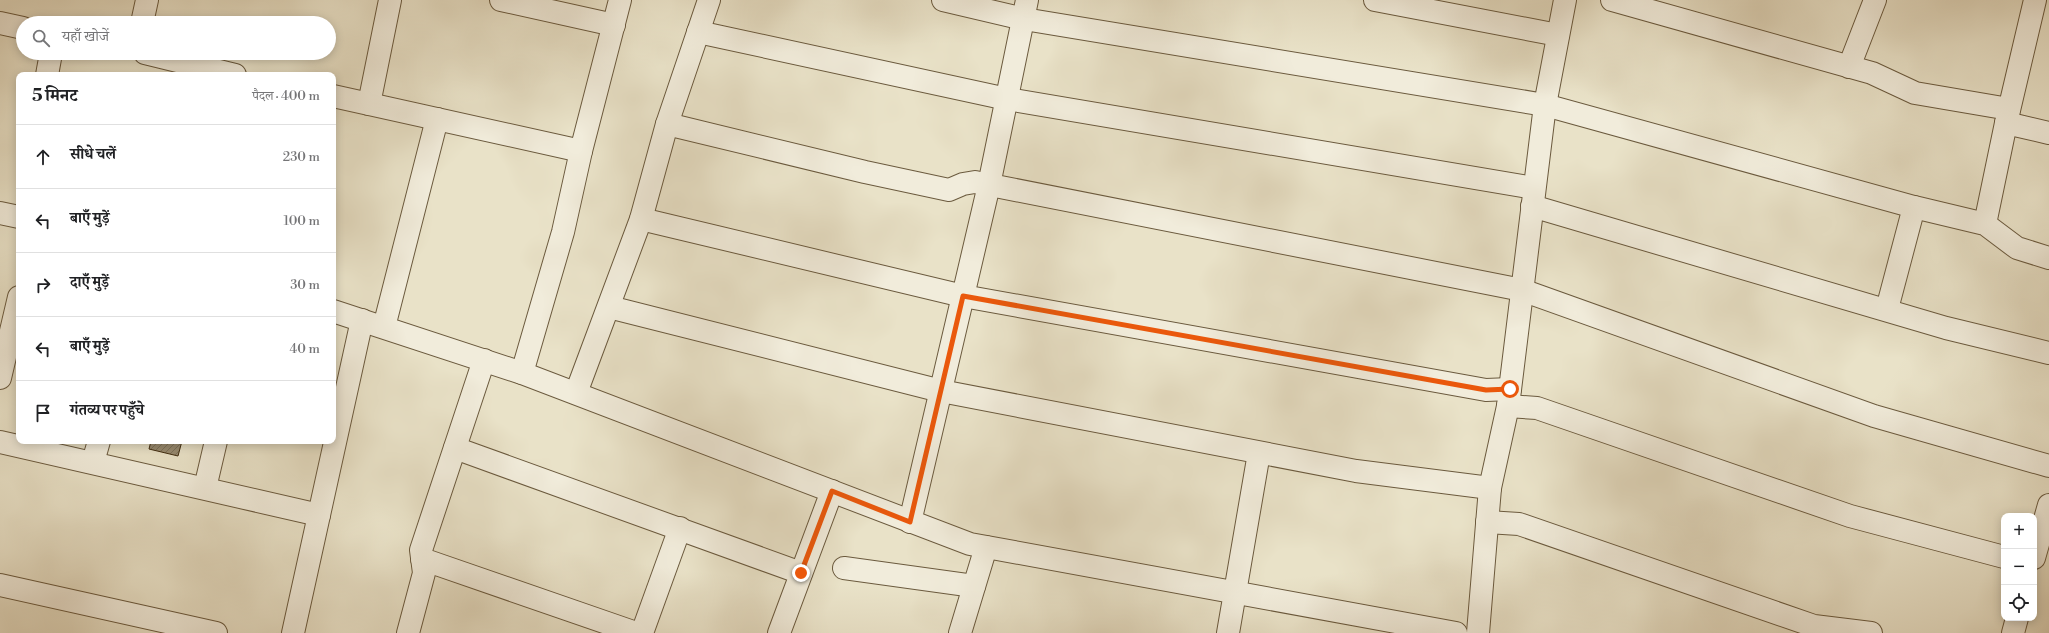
<!DOCTYPE html>
<html lang="hi">
<head>
<meta charset="utf-8">
<style>
	:root { --surface:#fff; --page:#f2f2f2; --text:#202124; --muted:#757577; --line:#e0e0e0 }
	body { margin:0; font-family:"Libre Bodoni","Noto Serif Devanagari",serif; background:var(--page); color:var(--text) }
	.controls { position:absolute; right:12px; bottom:12px; display:grid; overflow:hidden; border-radius:8px; box-shadow:0 2px 10px #0003 }
	.controls button { width:36px; height:36px; display:grid; place-items:center; padding:0; border:0; border-bottom:1px solid var(--line); background:var(--surface); color:var(--text); font:20px sans-serif }
	.stop { position:absolute; width:12px; height:12px; margin:-9px; border:3px solid #ea580c; border-radius:50%; background:#fff }
	.stop.end { background:#ea580c; border-color:#fff; box-shadow:0 1px 4px #0008 }
	.list { margin:0; padding:0; list-style:none }
	h2 { display:flex; justify-content:space-between; align-items:center; height:52px; margin:0; padding:0 16px; font-size:17px }
	h2 small { font-size:13px; font-weight:400; color:var(--muted) }
	.list li { display:grid; grid-template-columns:26px 1fr auto; gap:12px; align-items:center; box-sizing:border-box; height:64px; padding:0 16px; border-top:1px solid var(--line) }
	.list b { display:block; font-size:15px; white-space:nowrap }
	.list em { font-size:13px; font-style:normal; color:var(--muted) }
	.icon { flex:none; width:22px; height:22px; fill:none; stroke:currentColor; stroke-width:2; stroke-linecap:round; stroke-linejoin:round }
	.map { position:relative; flex:none; width:2049px; height:633px; overflow:hidden }
	.search { position:absolute; background:var(--surface); box-shadow:0 2px 10px #0003; left:16px; top:16px; width:320px; height:44px; display:flex; align-items:center; gap:10px; box-sizing:border-box; padding:0 14px; border-radius:22px; color:var(--muted); font-size:15px }
	.panel { position:absolute; background:var(--surface); box-shadow:0 2px 10px #0003; left:16px; top:72px; width:320px; height:372px; border-radius:8px }
	.map>svg:first-child { display:block }
	.building { fill:url(#building-hatch); stroke:#412d10 }
	.lines { fill:none; stroke-linecap:round; stroke-linejoin:round }
	.minor-casing { stroke:#6b5a3e; stroke-width:24 }
	.minor { stroke:#f1ecdb; stroke-width:22 }
	.route { stroke:#ea580c; stroke-width:5 }
</style>
</head>
<body>
<div class="map">
<svg width="2049" height="633" viewBox="0 0 2049 633">
	<defs>
		<pattern id="building-hatch" width="6" height="6" patternUnits="userSpaceOnUse"><rect width="6" height="6" fill="#988b70"/><path d="M-1 1l2-2M0 6l6-6M5 7l2-2" fill="none" stroke="#7e725b"/></pattern>
	</defs>
	<rect width="100%" height="100%" fill="#e9e2c8"/>
	<filter id="stains"><feTurbulence type="fractalNoise" baseFrequency=".005" numOctaves="4"/><feColorMatrix values="0 0 0 0 .2 0 0 0 0 .09 0 0 0 0 .02 0 0 0 .5 -.17"/></filter>
	<radialGradient id="worn" r=".72"><stop offset=".6" stop-color="#630" stop-opacity="0"/><stop offset="1" stop-color="#630" stop-opacity=".3"/></radialGradient>
	<polygon class="building" points="151,441 182,441 178,456 149,449"/>
	<g class="lines">
		<g class="minor-casing">
			<g id="minor">
				<polyline points="501,0 614,25"/>
				<polyline points="943,0 1024,19 1545,105 1914,207"/>
				<polyline points="1375,0 1558,35"/>
				<polyline points="1612,0 1872,73 1915,93 2009,109"/>
				<polyline points="0,23 23,28"/>
				<polyline points="142,23 147,0"/>
				<polyline points="698,32 1007,99 1534,188"/>
				<polyline points="145,53 235,75"/>
				<polyline points="1849,67 1875,0"/>
				<polyline points="47,75 51,53"/>
				<polyline points="333,96 581,151"/>
				<polyline points="369,104 390,0"/>
				<polyline points="2006,123 2049,133"/>
				<polyline points="667,124 865,172 949,190 963,184 975,182 1522,290 1874,416 2049,466"/>
				<polyline points="1532,206 1946,328 2049,353"/>
				<polyline points="0,213 19,217"/>
				<polyline points="641,219 963,296 1486,390 1510,389"/>
				<polyline points="1985,224 2006,123 2035,0"/>
				<polyline points="609,307 941,391 1356,471 1490,488"/>
				<polyline points="1887,309 1914,207 1985,224 2017,248 2049,258"/>
				<polyline points="333,311 522,373 970,544 1456,633"/>
				<polyline points="384,327 437,119"/>
				<polyline points="522,373 563,232 581,151 620,0"/>
				<polyline points="0,378 19,297"/>
				<polyline points="576,393 641,219 667,124 709,0"/>
				<polyline points="1508,406 1537,408 1850,516 2004,557"/>
				<polyline points="0,442 319,515"/>
				<polyline points="455,448 801,573"/>
				<polyline points="93,462 99,441"/>
				<polyline points="205,488 216,441"/>
				<polyline points="910,522 989,185 1027,0"/>
				<polyline points="1487,522 1519,524 1814,626 1871,633"/>
				<polyline points="2034,558 2049,505"/>
				<polyline points="422,559 636,633"/>
				<polyline points="844,568 974,586"/>
				<polyline points="0,585 216,633"/>
				<polyline points="293,633 362,320"/>
				<polyline points="408,633 424,573 421,550 484,360"/>
				<polyline points="642,633 680,528"/>
				<polyline points="779,633 832,491"/>
				<polyline points="960,633 986,547"/>
				<polyline points="1228,633 1259,453"/>
				<polyline points="1478,633 1490,488 1508,406 1545,105 1565,0"/>
				<polyline points="2013,633 2017,618"/>
			</g>
		</g>
		<use href="#minor" class="minor"/>
	</g>
	<g class="lines">
		<polyline class="route" points="801,573 832,491 910,522 963,296 1486,390 1510,389"/>
	</g>
	<rect width="100%" height="100%" filter="url(#stains)"/>
	<rect width="100%" height="100%" fill="url(#worn)"/>
</svg>
<div class="controls">
<button>+</button>
<button>−</button>
<button><svg class="icon" aria-label="locate" viewBox="0 0 24 24"><circle cx="12" cy="12" r="6"/><path d="M12 2v4M12 18v4M2 12h4M18 12h4"/></svg></button>
</div>
<div class="stop" style="left:1510px;top:389px"></div>
<div class="stop end" style="left:801px;top:573px"></div>
<div class="search"><svg class="icon" aria-label="search" viewBox="0 0 24 24"><circle cx="10" cy="10" r="6"/><path d="M15 15l6 6"/></svg>यहाँ खोजें</div>
<section class="panel">
<h2>5 मिनट<small>पैदल · 400 m</small></h2>
<ul class="list">
<li><svg class="icon" aria-label="ahead" viewBox="0 0 24 24"><path d="M12 20V5M6 11l6-6 6 6"/></svg><div><b>सीधे चलें</b></div><em>230 m</em></li>
<li><svg class="icon" aria-label="left" viewBox="0 0 24 24"><path d="M17 20v-9H6M10 6l-5 5 5 5"/></svg><div><b>बाएँ मुड़ें</b></div><em>100 m</em></li>
<li><svg class="icon" aria-label="right" viewBox="0 0 24 24"><path d="M7 20v-9h11M14 6l5 5-5 5"/></svg><div><b>दाएँ मुड़ें</b></div><em>30 m</em></li>
<li><svg class="icon" aria-label="left" viewBox="0 0 24 24"><path d="M17 20v-9H6M10 6l-5 5 5 5"/></svg><div><b>बाएँ मुड़ें</b></div><em>40 m</em></li>
<li><svg class="icon" aria-label="arrive" viewBox="0 0 24 24"><path d="M6 21V4h12l-3 4 3 4H6"/></svg><div><b>गंतव्य पर पहुँचे</b></div></li>
</ul>
</section>
</div>
</body>
</html>
